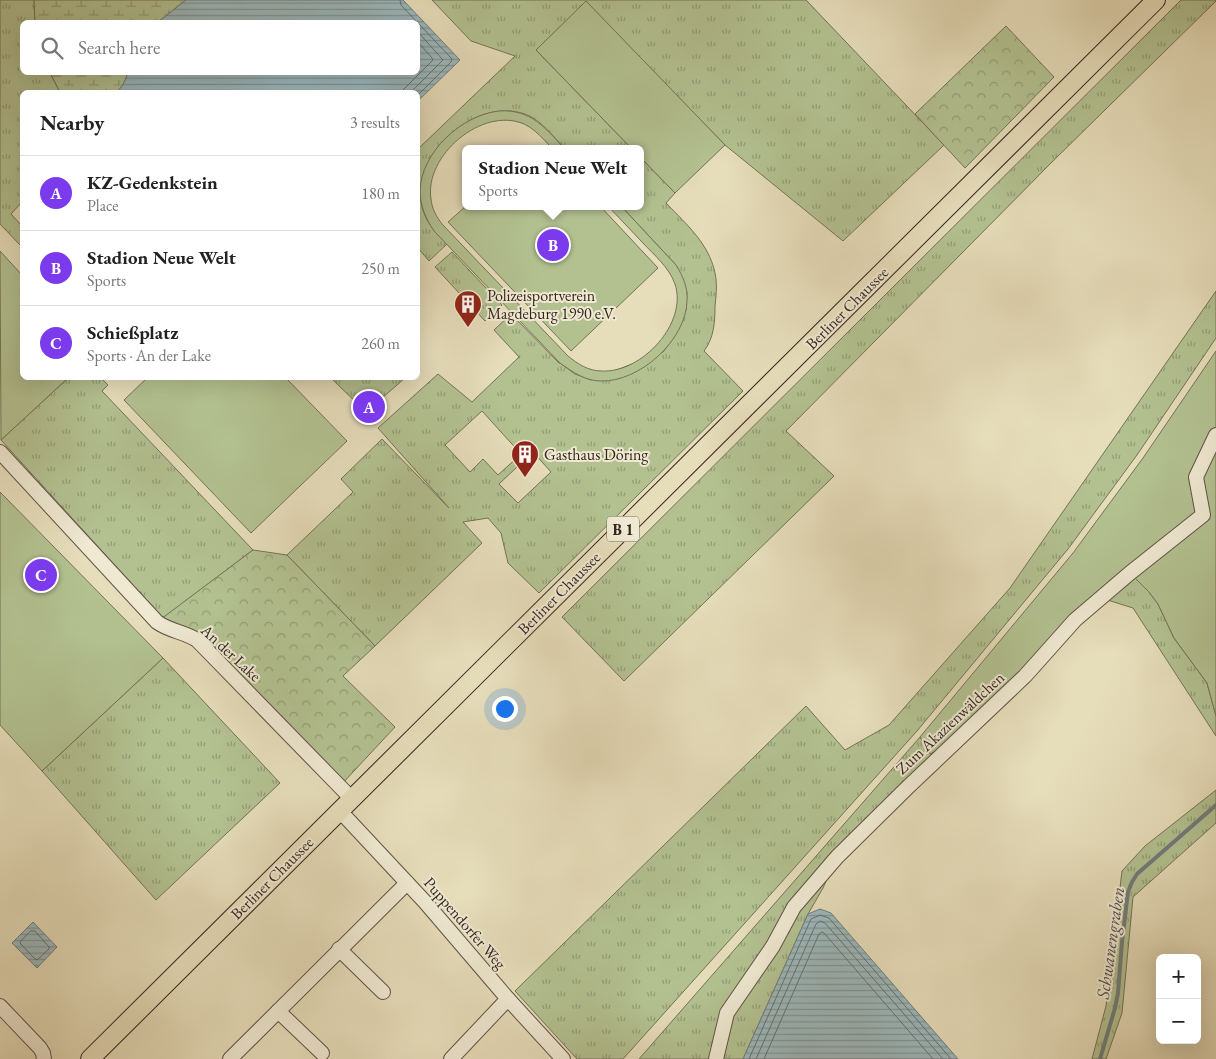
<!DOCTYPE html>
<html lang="en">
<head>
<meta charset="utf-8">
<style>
	:root { --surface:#fff; --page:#f6f6f6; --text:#222; --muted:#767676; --line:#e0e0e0; --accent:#7c3aed }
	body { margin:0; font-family:"EB Garamond",serif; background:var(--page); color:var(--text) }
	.controls { position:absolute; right:15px; bottom:15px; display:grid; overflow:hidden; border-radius:8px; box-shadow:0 5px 20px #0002 }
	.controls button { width:45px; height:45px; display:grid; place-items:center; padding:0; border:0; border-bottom:1px solid var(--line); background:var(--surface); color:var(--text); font:25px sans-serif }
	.you { position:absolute; left:504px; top:708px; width:18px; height:18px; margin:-12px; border:4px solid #fff; border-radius:50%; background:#1a73e8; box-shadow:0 0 0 8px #1a73e833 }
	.badge { display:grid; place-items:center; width:32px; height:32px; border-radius:50%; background:var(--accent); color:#fff; font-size:16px; font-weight:700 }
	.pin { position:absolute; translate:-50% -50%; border:2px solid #fff; box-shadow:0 1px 5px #0006 }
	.popup { position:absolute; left:462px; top:145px; width:182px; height:65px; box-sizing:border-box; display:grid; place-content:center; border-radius:8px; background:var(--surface); filter:drop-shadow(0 1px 4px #0005); font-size:16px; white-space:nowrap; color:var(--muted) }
	.popup b { font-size:19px; color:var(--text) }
	.popup::after { content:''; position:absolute; left:50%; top:100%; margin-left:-10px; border:10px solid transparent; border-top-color:var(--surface) }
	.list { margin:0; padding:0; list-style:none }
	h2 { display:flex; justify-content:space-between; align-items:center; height:65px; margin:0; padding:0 20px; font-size:21px }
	h2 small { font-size:16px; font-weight:400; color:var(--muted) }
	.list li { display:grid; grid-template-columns:32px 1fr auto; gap:15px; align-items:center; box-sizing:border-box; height:75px; padding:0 20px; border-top:1px solid var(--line) }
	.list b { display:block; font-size:19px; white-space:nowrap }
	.list p { margin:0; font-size:16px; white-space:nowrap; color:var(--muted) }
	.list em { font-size:16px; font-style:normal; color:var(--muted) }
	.icon { flex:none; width:28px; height:28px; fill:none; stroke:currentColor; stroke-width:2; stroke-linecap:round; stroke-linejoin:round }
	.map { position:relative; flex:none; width:1216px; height:1059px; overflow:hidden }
	.search { position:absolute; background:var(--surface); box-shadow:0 5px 20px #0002; left:20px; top:20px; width:400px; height:55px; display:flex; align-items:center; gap:12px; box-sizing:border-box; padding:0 18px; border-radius:8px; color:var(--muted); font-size:19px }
	.panel { position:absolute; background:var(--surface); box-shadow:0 5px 20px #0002; left:20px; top:90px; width:400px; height:290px; border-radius:8px }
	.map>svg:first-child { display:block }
	.grass { fill:url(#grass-tufts); stroke:#747358; fill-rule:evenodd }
	.forest { fill:url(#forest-crowns); stroke:#747358 }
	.wetland { fill:url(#wetland-marsh); stroke:#747358 }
	.green { fill:#b3c191; stroke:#747358 }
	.water { fill:url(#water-rules); stroke:#727d7d }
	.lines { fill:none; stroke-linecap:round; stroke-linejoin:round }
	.shore { stroke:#686e6e; stroke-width:1 }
	.stream { stroke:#727d7d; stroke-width:4 }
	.minor-casing { stroke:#605346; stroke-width:16 }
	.major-casing { stroke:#34251f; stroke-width:20 }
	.minor { stroke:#efe9d2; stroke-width:14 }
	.major { stroke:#e6ddba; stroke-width:18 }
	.labels { text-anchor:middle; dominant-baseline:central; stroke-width:4; stroke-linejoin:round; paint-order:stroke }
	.shield { fill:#efe9d2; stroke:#6c6055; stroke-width:1 }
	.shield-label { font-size:15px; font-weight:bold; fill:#34251f }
	.poi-label { font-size:16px; fill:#34251f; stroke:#efe9d2; text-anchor:start }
	.street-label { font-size:16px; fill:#34251f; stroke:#efe9d2 }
	.water-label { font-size:18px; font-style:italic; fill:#53514e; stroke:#efe9d2 }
</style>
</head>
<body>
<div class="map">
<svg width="1216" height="1059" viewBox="0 0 1216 1059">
	<defs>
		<pattern id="grass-tufts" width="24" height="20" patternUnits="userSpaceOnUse" patternTransform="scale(1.25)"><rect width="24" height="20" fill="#b3c191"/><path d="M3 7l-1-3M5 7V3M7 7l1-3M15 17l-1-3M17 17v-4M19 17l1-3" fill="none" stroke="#929d76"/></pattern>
		<pattern id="forest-crowns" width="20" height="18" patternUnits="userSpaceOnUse" patternTransform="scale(1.25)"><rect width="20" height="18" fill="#b3c191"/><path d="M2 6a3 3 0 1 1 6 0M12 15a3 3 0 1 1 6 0" fill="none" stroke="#929d76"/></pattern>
		<pattern id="wetland-marsh" width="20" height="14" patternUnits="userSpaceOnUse" patternTransform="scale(1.25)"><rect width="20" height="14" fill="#b3c191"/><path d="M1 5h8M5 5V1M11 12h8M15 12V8" fill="none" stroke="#929d76"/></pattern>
		<pattern id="water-rules" width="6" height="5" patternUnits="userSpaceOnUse" patternTransform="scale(1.25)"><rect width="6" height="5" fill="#9cb8bc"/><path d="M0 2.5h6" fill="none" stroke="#809598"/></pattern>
	</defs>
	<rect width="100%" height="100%" fill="#e6ddba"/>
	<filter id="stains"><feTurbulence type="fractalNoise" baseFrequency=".004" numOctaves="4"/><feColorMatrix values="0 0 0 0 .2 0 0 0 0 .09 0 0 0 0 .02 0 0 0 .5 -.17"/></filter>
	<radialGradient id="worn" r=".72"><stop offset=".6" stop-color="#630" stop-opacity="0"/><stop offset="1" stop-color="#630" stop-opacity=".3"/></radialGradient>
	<g class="grass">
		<polygon points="0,0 34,0 35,22 22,22 22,72 50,73 60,92 22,92 22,202 11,214 22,226 22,247 0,224"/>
		<path d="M432,0H806L944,145L843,241L725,145L586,2L536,50L632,149H565C553,136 541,120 525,114C474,96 406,158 423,210C427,224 437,234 447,244L429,261L418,248V149L515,56L471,41Z"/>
		<polygon points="1181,0 1216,0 1216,1 1052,162 786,431 834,476 624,681 562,617"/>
		<path d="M641,158L675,193L666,203C687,225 712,246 716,279C717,288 716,297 715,306C715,322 714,338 704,351L743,391L539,593L508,563L501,533L488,518L463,522L482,543L375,646L287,555L353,492L341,479L382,439L449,508L378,428L438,374L472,402L519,357L494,330L511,314L559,363H560L575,374L591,380L663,352L674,337L686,310L687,292L676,265L621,206H640ZM482,411L521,454L498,475L483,459L470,472L445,445ZM533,452L551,472L518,503L499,484Z"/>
		<polygon points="452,252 502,305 485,321 435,267"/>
		<polygon points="1216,291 1216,338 1137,455 1068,549 917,731 623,1059 577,1059 515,991 806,706 845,750 889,725 1010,588"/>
		<polygon points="68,378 101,378 108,385 102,391 253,550 163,618 1,440"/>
		<polygon points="331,378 405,378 366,412"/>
		<polygon points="1130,573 1149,592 1158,604 1174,638 1207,683 1216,716 1216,736 1133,608 1101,598"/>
		<polygon points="163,658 280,783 156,900 42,771"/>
		<polygon points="920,737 930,754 961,737 837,857 823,888 808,914 743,1059 639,1059"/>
		<polygon points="1216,790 1216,823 1133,897 1122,1013 1106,1059 1092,1059 1106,1006 1122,871 1145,846"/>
	</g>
	<g class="forest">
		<polygon points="1006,26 1054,77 965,168 915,114"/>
		<polygon points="253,550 287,555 375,646 343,676 395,727 341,785 197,640 157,622"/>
	</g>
	<g class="wetland">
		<polygon points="34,0 186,0 158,22 35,22"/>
		<polygon points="50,73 128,73 123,85 117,92 60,92"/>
	</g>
	<g class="green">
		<polygon points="586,1 725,145 675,193 641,158 640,149 632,149 536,50"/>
		<path d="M499,111C531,109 545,128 565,149H553C544,140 535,129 524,124C482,106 424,156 431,199C432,209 436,216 442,224L568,356C578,364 588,371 602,371C642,373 688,323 675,284C669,267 654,255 642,242C631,230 619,218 608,206H621L676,265C683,276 688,288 687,301C686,340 640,382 601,381C585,381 573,372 560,363L434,231C426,219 420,206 420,191C421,152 462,115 499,111Z"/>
		<polygon points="466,206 600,206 658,268 571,351 448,222"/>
		<polygon points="0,251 22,275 22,378 68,378 1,440"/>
		<polygon points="1216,351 1216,716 1207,683 1174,638 1158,604 1149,592 1130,573 961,737 930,754 920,737 1073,553 1143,458"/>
		<polygon points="147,378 286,378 347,441 251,533 124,400"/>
		<polygon points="0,492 163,658 42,771 0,725"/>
	</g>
	<g class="water">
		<polygon points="186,0 403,0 460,60 418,101 418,92 117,92 123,85 128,73 418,72 418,22 158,22"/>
		<polygon points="820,909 831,913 958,1059 743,1059 808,914"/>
		<polygon points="33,922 57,947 37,968 12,943"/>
	</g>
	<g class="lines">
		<g class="shore">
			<polyline points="400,0 401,5 452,59 451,62 418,95"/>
			<polyline points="401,92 433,60 432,58 418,42"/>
			<polyline points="411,92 443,60 418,32"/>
			<polygon points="31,931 35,931 49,947 49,949 37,960 35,959 20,943 21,941"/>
			<polyline points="749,1059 811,919 820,915 829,918 951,1059"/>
			<polyline points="756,1059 816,924 820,921 825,923 943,1059"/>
			<polyline points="764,1059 819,934 822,932 824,933 933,1059"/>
		</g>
		<polyline class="stream" points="1100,1059 1115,1008 1118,993 1122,942 1128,892 1132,882 1137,874 1216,805"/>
		<g class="minor-casing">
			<g id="minor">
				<path d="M0,452L157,622C169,631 185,632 197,640L352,799"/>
				<polyline points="340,811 425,902 508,999 563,1059"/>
				<polyline points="339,949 383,992"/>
				<polyline points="0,1006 40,1048 43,1053 44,1059"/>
				<polyline points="278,1011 322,1053"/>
				<polyline points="230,1059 407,883"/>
				<polyline points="451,1059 502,1005 508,999"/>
				<polyline points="716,1059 727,1013 773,946 794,907 837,857 908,787 1025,676 1075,620 1130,573 1203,515 1196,477 1216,435"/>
			</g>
		</g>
		<g class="major-casing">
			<polyline id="major" points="90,1059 1156,0"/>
		</g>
		<use href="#minor" class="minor"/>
		<use href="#major" class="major"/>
	</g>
	<defs>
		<g id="building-pin" transform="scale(1.4375)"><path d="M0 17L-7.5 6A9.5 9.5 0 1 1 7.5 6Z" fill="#8f2418" stroke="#efe9d2"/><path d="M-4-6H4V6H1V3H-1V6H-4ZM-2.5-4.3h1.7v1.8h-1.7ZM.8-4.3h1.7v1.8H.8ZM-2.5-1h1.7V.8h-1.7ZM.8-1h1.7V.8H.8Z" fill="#fff"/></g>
	</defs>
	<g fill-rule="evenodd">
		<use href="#building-pin" x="468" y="304"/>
		<use href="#building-pin" x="525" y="454"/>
	</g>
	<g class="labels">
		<rect class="shield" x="607" y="516.5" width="32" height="25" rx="4"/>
		<g class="shield-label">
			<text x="623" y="529">B 1</text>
		</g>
		<g class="poi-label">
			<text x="487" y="295">Polizeisportverein<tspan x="487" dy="18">Magdeburg 1990 e.V.</tspan></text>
			<text x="544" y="454">Gasthaus Döring</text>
		</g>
		<g class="street-label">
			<text transform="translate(847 308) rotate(-45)">Berliner Chaussee</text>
			<text transform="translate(559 593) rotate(-45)">Berliner Chaussee</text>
			<text transform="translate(231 653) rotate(43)">An der Lake</text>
			<text transform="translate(950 723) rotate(-43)">Zum Akazienwäldchen</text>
			<text transform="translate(272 878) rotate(-45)">Berliner Chaussee</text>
			<text transform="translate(465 923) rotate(49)">Puppendorfer Weg</text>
		</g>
		<g class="water-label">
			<text transform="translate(1110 943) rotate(-82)">Schwanengraben</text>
		</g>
	</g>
	<rect width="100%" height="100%" filter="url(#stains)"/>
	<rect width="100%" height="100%" fill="url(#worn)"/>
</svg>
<div class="controls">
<button>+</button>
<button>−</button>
</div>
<div class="you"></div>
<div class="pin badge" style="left:369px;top:407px">A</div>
<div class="pin badge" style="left:553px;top:245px">B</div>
<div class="popup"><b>Stadion Neue Welt</b>Sports</div>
<div class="pin badge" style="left:41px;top:575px">C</div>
<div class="search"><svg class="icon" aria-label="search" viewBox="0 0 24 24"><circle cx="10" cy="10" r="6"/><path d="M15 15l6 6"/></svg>Search here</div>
<section class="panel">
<h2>Nearby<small>3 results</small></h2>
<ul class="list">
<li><span class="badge">A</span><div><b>KZ-Gedenkstein</b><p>Place</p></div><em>180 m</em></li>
<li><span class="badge">B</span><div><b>Stadion Neue Welt</b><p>Sports</p></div><em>250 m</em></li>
<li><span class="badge">C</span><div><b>Schießplatz</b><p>Sports · An der Lake</p></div><em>260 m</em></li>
</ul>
</section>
</div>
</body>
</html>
